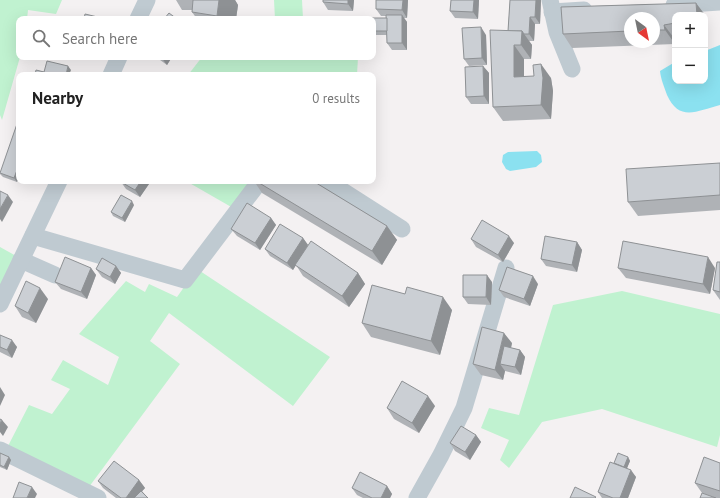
<!DOCTYPE html>
<html lang="en">
<head>
<meta charset="utf-8">
<style>
	:root { --surface:#fff; --page:#f2f2f2; --text:#222; --muted:#767676; --line:#e0e0e0 }
	body { margin:0; font-family:"PT Sans",sans-serif; background:var(--page); color:var(--text) }
	.controls { position:absolute; right:12px; top:12px; display:grid; overflow:hidden; border-radius:8px; box-shadow:0 4px 16px #0002 }
	.controls button { width:36px; height:36px; display:grid; place-items:center; padding:0; border:0; border-bottom:1px solid var(--line); background:var(--surface); color:var(--text); font:20px sans-serif }
	.compass { position:absolute; left:624px; top:12px; width:36px; height:36px; border-radius:50%; background:var(--surface); box-shadow:0 4px 16px #0002; rotate:147deg }
	.list { margin:0; padding:0; list-style:none }
	h2 { display:flex; justify-content:space-between; align-items:center; height:52px; margin:0; padding:0 16px; font-size:17px }
	h2 small { font-size:13px; font-weight:400; color:var(--muted) }
	.icon { flex:none; width:22px; height:22px; fill:none; stroke:currentColor; stroke-width:2; stroke-linecap:round; stroke-linejoin:round }
	.map { position:relative; flex:none; width:720px; height:498px; overflow:hidden }
	.search { position:absolute; background:var(--surface); box-shadow:0 4px 16px #0002; left:16px; top:16px; width:360px; height:44px; display:flex; align-items:center; gap:10px; box-sizing:border-box; padding:0 14px; border-radius:8px; color:var(--muted); font-size:15px }
	.panel { position:absolute; background:var(--surface); box-shadow:0 4px 16px #0002; left:16px; top:72px; width:360px; height:112px; border-radius:8px }
	.map>svg:first-child { display:block }
	.green { fill:#c0f2d0 }
	.water { fill:#8be1f0 }
	.lines { fill:none; stroke-linecap:round; stroke-linejoin:round }
	.minor { stroke:#bfcad1; stroke-width:17 }
	.wall { fill:#afb2b6; fill-rule:evenodd }
	.shaded-wall { fill:#8e9194 }
	.building { fill:#cbcfd4; stroke:#8e9194 }
</style>
</head>
<body>
<div class="map">
<svg width="720" height="498" viewBox="0 0 720 498">
	<rect width="100%" height="100%" fill="#f4f1f2"/>
	<g class="green">
		<polygon points="0,0 62,0 56,14 28,10 27,19 19,19 19,57 20,57 2,120 0,115"/>
		<polygon points="274,0 302,0 303,19 275,19"/>
		<polygon points="202,57 358,57 357,75 188,75"/>
		<polygon points="186,181 253,181 233,208"/>
		<polygon points="0,247 18,257 0,296"/>
		<polygon points="197,269 330,357 293,406 169,313 150,341 180,364 86,491 7,448 29,405 52,414 70,389 51,380 63,360 108,385 119,357 79,334 126,281 145,292 149,284 177,297"/>
		<polygon points="622,291 720,314 720,435 717,447 602,409 542,422 509,468 500,460 509,440 481,428 489,408 519,415 553,305"/>
	</g>
	<g class="water">
		<path d="M720,45V105C697,111 679,122 667,95C664,86 661,80 660,71L675,62V81H705V51Z"/>
		<polygon points="537,151 541,155 542,162 536,167 510,171 506,169 502,162 503,155 508,152"/>
	</g>
	<g class="lines">
		<g class="minor">
			<polyline points="550,0 557,32 572,69"/>
			<polyline points="674,5 720,2"/>
			<polyline points="552,12 584,10"/>
			<polyline points="138,19 147,0"/>
			<polyline points="111,75 119,57"/>
			<polyline points="327,181 402,229"/>
			<polyline points="33,236 185,280 260,181"/>
			<polyline points="21,260 55,275"/>
			<polyline points="0,304 59,181"/>
			<polyline points="0,450 98,498"/>
			<polyline points="417,498 441,455 464,408 506,268"/>
		</g>
	</g>
	<g class="wall">
		<polygon points="176,0 235,0 238,5 236,19 197,19 192,12 192,10 182,10"/>
		<polygon points="323,0 354,0 353,11 328,10 323,2"/>
		<polygon points="408,0 407,18 404,18 407,22 407,50 392,50 387,43 387,35 375,35 373,32 373,19 387,18 386,16 381,16 376,9"/>
		<polygon points="451,0 479,0 478,19 455,18 450,11"/>
		<polygon points="510,0 541,0 540,24 535,24 534,41 529,41 532,45 531,59 524,59 524,77 551,78 553,91 551,119 503,121 493,107 508,31"/>
		<path d="M696,3L705,15H675V38H674L675,44L572,48L563,34L561,7ZM630,18H654V42H630Z"/>
		<polygon points="486,35 487,65 469,66 464,59"/>
		<polygon points="156,57 172,57 167,65"/>
		<polygon points="483,66 489,73 489,104 471,104 466,97"/>
		<polygon points="19,121 19,177 17,182 3,177 0,174"/>
		<polygon points="720,163 720,210 638,216 628,202"/>
		<polygon points="151,181 140,197 126,189 121,182"/>
		<polygon points="254,181 313,181 387,226 397,240 382,265 262,193"/>
		<polygon points="134,205 125,222 113,216 111,212"/>
		<polygon points="271,218 276,225 260,250 237,236 231,229"/>
		<polygon points="303,238 308,245 300,259 358,273 365,284 349,307 303,276 296,265 293,270 270,256 265,249"/>
		<polygon points="471,239 514,243 503,262 476,247"/>
		<polygon points="577,242 582,250 577,272 546,266 541,259"/>
		<polygon points="720,262 720,300 713,290"/>
		<polygon points="116,266 121,273 115,284 102,277 96,269"/>
		<polygon points="91,268 96,275 87,299 61,289 55,282"/>
		<polygon points="618,268 715,268 710,294 626,278"/>
		<polygon points="492,282 491,305 468,304 463,297"/>
		<polygon points="538,284 530,306 504,297 499,290"/>
		<polygon points="405,294 452,310 440,355 371,337 362,323"/>
		<polygon points="48,299 36,323 22,317 15,306"/>
		<polygon points="0,335 17,347 12,358 0,352"/>
		<polygon points="512,343 511,348 520,350 525,357 521,375 505,371 503,380 481,375 473,364"/>
		<polygon points="435,406 419,433 394,419 387,408"/>
		<polygon points="476,435 481,442 470,460 455,451 450,443"/>
		<polygon points="0,453 9,457 11,460 7,470 0,467"/>
		<polygon points="628,457 630,461 627,468 636,477 628,498 602,498 598,492 614,463"/>
		<polygon points="720,463 720,498 716,498 702,493 695,483"/>
		<polygon points="139,480 145,488 142,491 148,498 116,498 103,488 98,481"/>
		<polygon points="387,486 392,494 390,498 363,498 357,495 352,488"/>
	</g>
	<g class="shaded-wall">
		<polygon points="219,0 235,0 238,5 236,19 219,19 217,16"/>
		<polygon points="348,0 354,0 353,11 348,4"/>
		<polygon points="403,0 408,0 407,18 402,10"/>
		<polygon points="474,0 479,0 478,19 473,12"/>
		<polygon points="536,0 541,0 540,24 535,17"/>
		<polygon points="696,3 705,15 697,15"/>
		<polygon points="402,15 407,22 407,50 402,43"/>
		<polygon points="705,15 706,17 707,32 705,29"/>
		<polygon points="530,17 535,24 534,41 529,34"/>
		<polygon points="664,25 674,38 675,44 665,30"/>
		<polygon points="481,27 486,35 487,65 482,58"/>
		<polygon points="522,31 532,45 531,59 521,45"/>
		<polygon points="514,45 524,59 524,91 514,77"/>
		<polygon points="161,57 172,57 167,65"/>
		<polygon points="541,64 551,78 553,91 551,119 541,105"/>
		<polygon points="68,66 71,70 69,75 66,75"/>
		<polygon points="483,66 489,73 489,104 484,96"/>
		<polygon points="19,165 19,177 17,182 14,178"/>
		<polygon points="141,181 151,181 140,197 135,190"/>
		<polygon points="8,195 13,202 2,222 0,219 0,209"/>
		<polygon points="132,201 134,205 125,222 122,218"/>
		<polygon points="271,218 276,225 260,250 255,243"/>
		<polygon points="387,226 397,240 382,265 372,251"/>
		<polygon points="509,236 514,243 503,262 498,255"/>
		<polygon points="303,238 308,245 293,270 287,263"/>
		<polygon points="577,242 582,250 577,272 572,265"/>
		<polygon points="708,257 715,268 710,294 703,284"/>
		<polygon points="116,266 121,273 115,284 110,277"/>
		<polygon points="91,268 96,275 87,299 81,292"/>
		<polygon points="358,273 365,284 349,307 342,296"/>
		<polygon points="487,275 492,282 491,305 486,297"/>
		<polygon points="533,276 538,284 530,306 524,299"/>
		<polygon points="40,288 48,299 36,323 28,313"/>
		<polygon points="443,297 452,310 440,355 431,341"/>
		<polygon points="504,333 512,343 507,365 500,364 505,371 503,380 495,370"/>
		<polygon points="12,340 17,347 12,358 7,350"/>
		<polygon points="520,350 525,357 521,375 515,367"/>
		<polygon points="0,387 5,395 0,406"/>
		<polygon points="428,396 435,406 419,433 412,423"/>
		<polygon points="2,420 8,427 3,436 0,432 0,424"/>
		<polygon points="476,435 481,442 470,460 465,452"/>
		<polygon points="9,457 11,460 7,470 4,467"/>
		<polygon points="628,457 630,461 625,473 623,469"/>
		<polygon points="631,470 636,477 628,498 620,498"/>
		<polygon points="139,480 145,488 136,498 126,498"/>
		<polygon points="387,486 392,494 390,498 381,498"/>
		<polygon points="32,487 37,494 35,498 27,498"/>
	</g>
	<g class="building">
		<polygon points="193,0 219,0 217,16 192,12"/>
		<polygon points="323,0 348,0 348,4 323,2"/>
		<polygon points="376,0 403,0 402,10 376,9"/>
		<polygon points="451,0 474,0 473,12 450,11"/>
		<polygon points="510,0 536,0 535,17 530,17 529,34 524,34 522,31 508,31"/>
		<polygon points="696,3 697,15 675,15 675,23 664,25 665,30 654,30 654,18 630,18 630,31 563,34 561,7"/>
		<polygon points="169,13 177,19 164,19"/>
		<polygon points="85,14 106,19 84,19"/>
		<polygon points="386,15 402,15 402,43 387,43"/>
		<polygon points="372,18 387,18 387,31 373,31 373,19 372,19"/>
		<polygon points="481,27 482,58 464,59 462,28"/>
		<polygon points="490,30 522,31 521,45 514,45 514,77 534,76 533,65 541,64 543,78 541,105 493,107"/>
		<polygon points="47,61 68,66 66,75 35,75 36,70 44,72"/>
		<polygon points="483,66 484,96 466,97 465,67"/>
		<polygon points="18,121 19,121 19,165 14,178 0,173"/>
		<polygon points="720,163 720,195 628,202 626,169"/>
		<polygon points="122,181 141,181 135,190 121,182"/>
		<polygon points="256,181 313,181 387,226 372,251"/>
		<polygon points="0,191 8,195 0,209"/>
		<polygon points="121,195 132,201 122,218 111,212"/>
		<polygon points="247,203 271,218 255,243 231,229"/>
		<polygon points="482,220 509,236 498,255 471,239"/>
		<polygon points="280,224 303,238 287,263 265,249"/>
		<polygon points="545,236 577,242 572,265 541,259"/>
		<polygon points="311,241 358,273 342,296 295,265"/>
		<polygon points="623,241 708,257 703,284 618,268"/>
		<polygon points="65,257 91,268 81,292 55,282"/>
		<polygon points="102,258 116,266 110,277 96,269"/>
		<polygon points="717,262 720,262 720,292 713,290"/>
		<polygon points="507,267 533,276 524,299 499,290"/>
		<polygon points="463,275 487,275 486,297 463,297"/>
		<polygon points="26,281 40,288 28,313 15,306"/>
		<polygon points="372,285 405,294 407,287 443,297 431,341 362,323"/>
		<polygon points="482,327 504,333 495,370 473,364"/>
		<polygon points="0,335 12,340 7,350 0,347"/>
		<polygon points="504,346 520,350 515,367 500,364"/>
		<polygon points="402,381 428,396 412,423 387,408"/>
		<polygon points="0,419 2,420 0,424"/>
		<polygon points="461,426 476,435 465,452 450,443"/>
		<polygon points="0,453 9,457 4,467 0,465"/>
		<polygon points="618,453 628,457 624,467 614,463"/>
		<polygon points="704,457 720,463 720,491 695,483"/>
		<polygon points="114,461 139,480 126,498 121,498 98,481"/>
		<polygon points="610,462 631,470 620,498 613,498 598,492"/>
		<polygon points="360,472 387,486 381,498 372,498 352,488"/>
		<polygon points="19,482 32,487 27,498 13,498"/>
		<polygon points="575,487 596,497 595,498 570,498"/>
		<polygon points="141,491 148,498 134,498"/>
		<polygon points="702,493 716,498 700,498"/>
	</g>
</svg>
<div class="controls">
<button>+</button>
<button>−</button>
</div>
<svg class="compass" viewBox="-18 -18 36 36"><path d="M0-13l5 13h-10z" fill="#e53935"/><path d="M0 13l5-13h-10z" fill="#767676"/></svg>
<div class="search"><svg class="icon" aria-label="search" viewBox="0 0 24 24"><circle cx="10" cy="10" r="6"/><path d="M15 15l6 6"/></svg>Search here</div>
<section class="panel">
<h2>Nearby<small>0 results</small></h2>
<ul class="list">
</ul>
</section>
</div>
</body>
</html>
